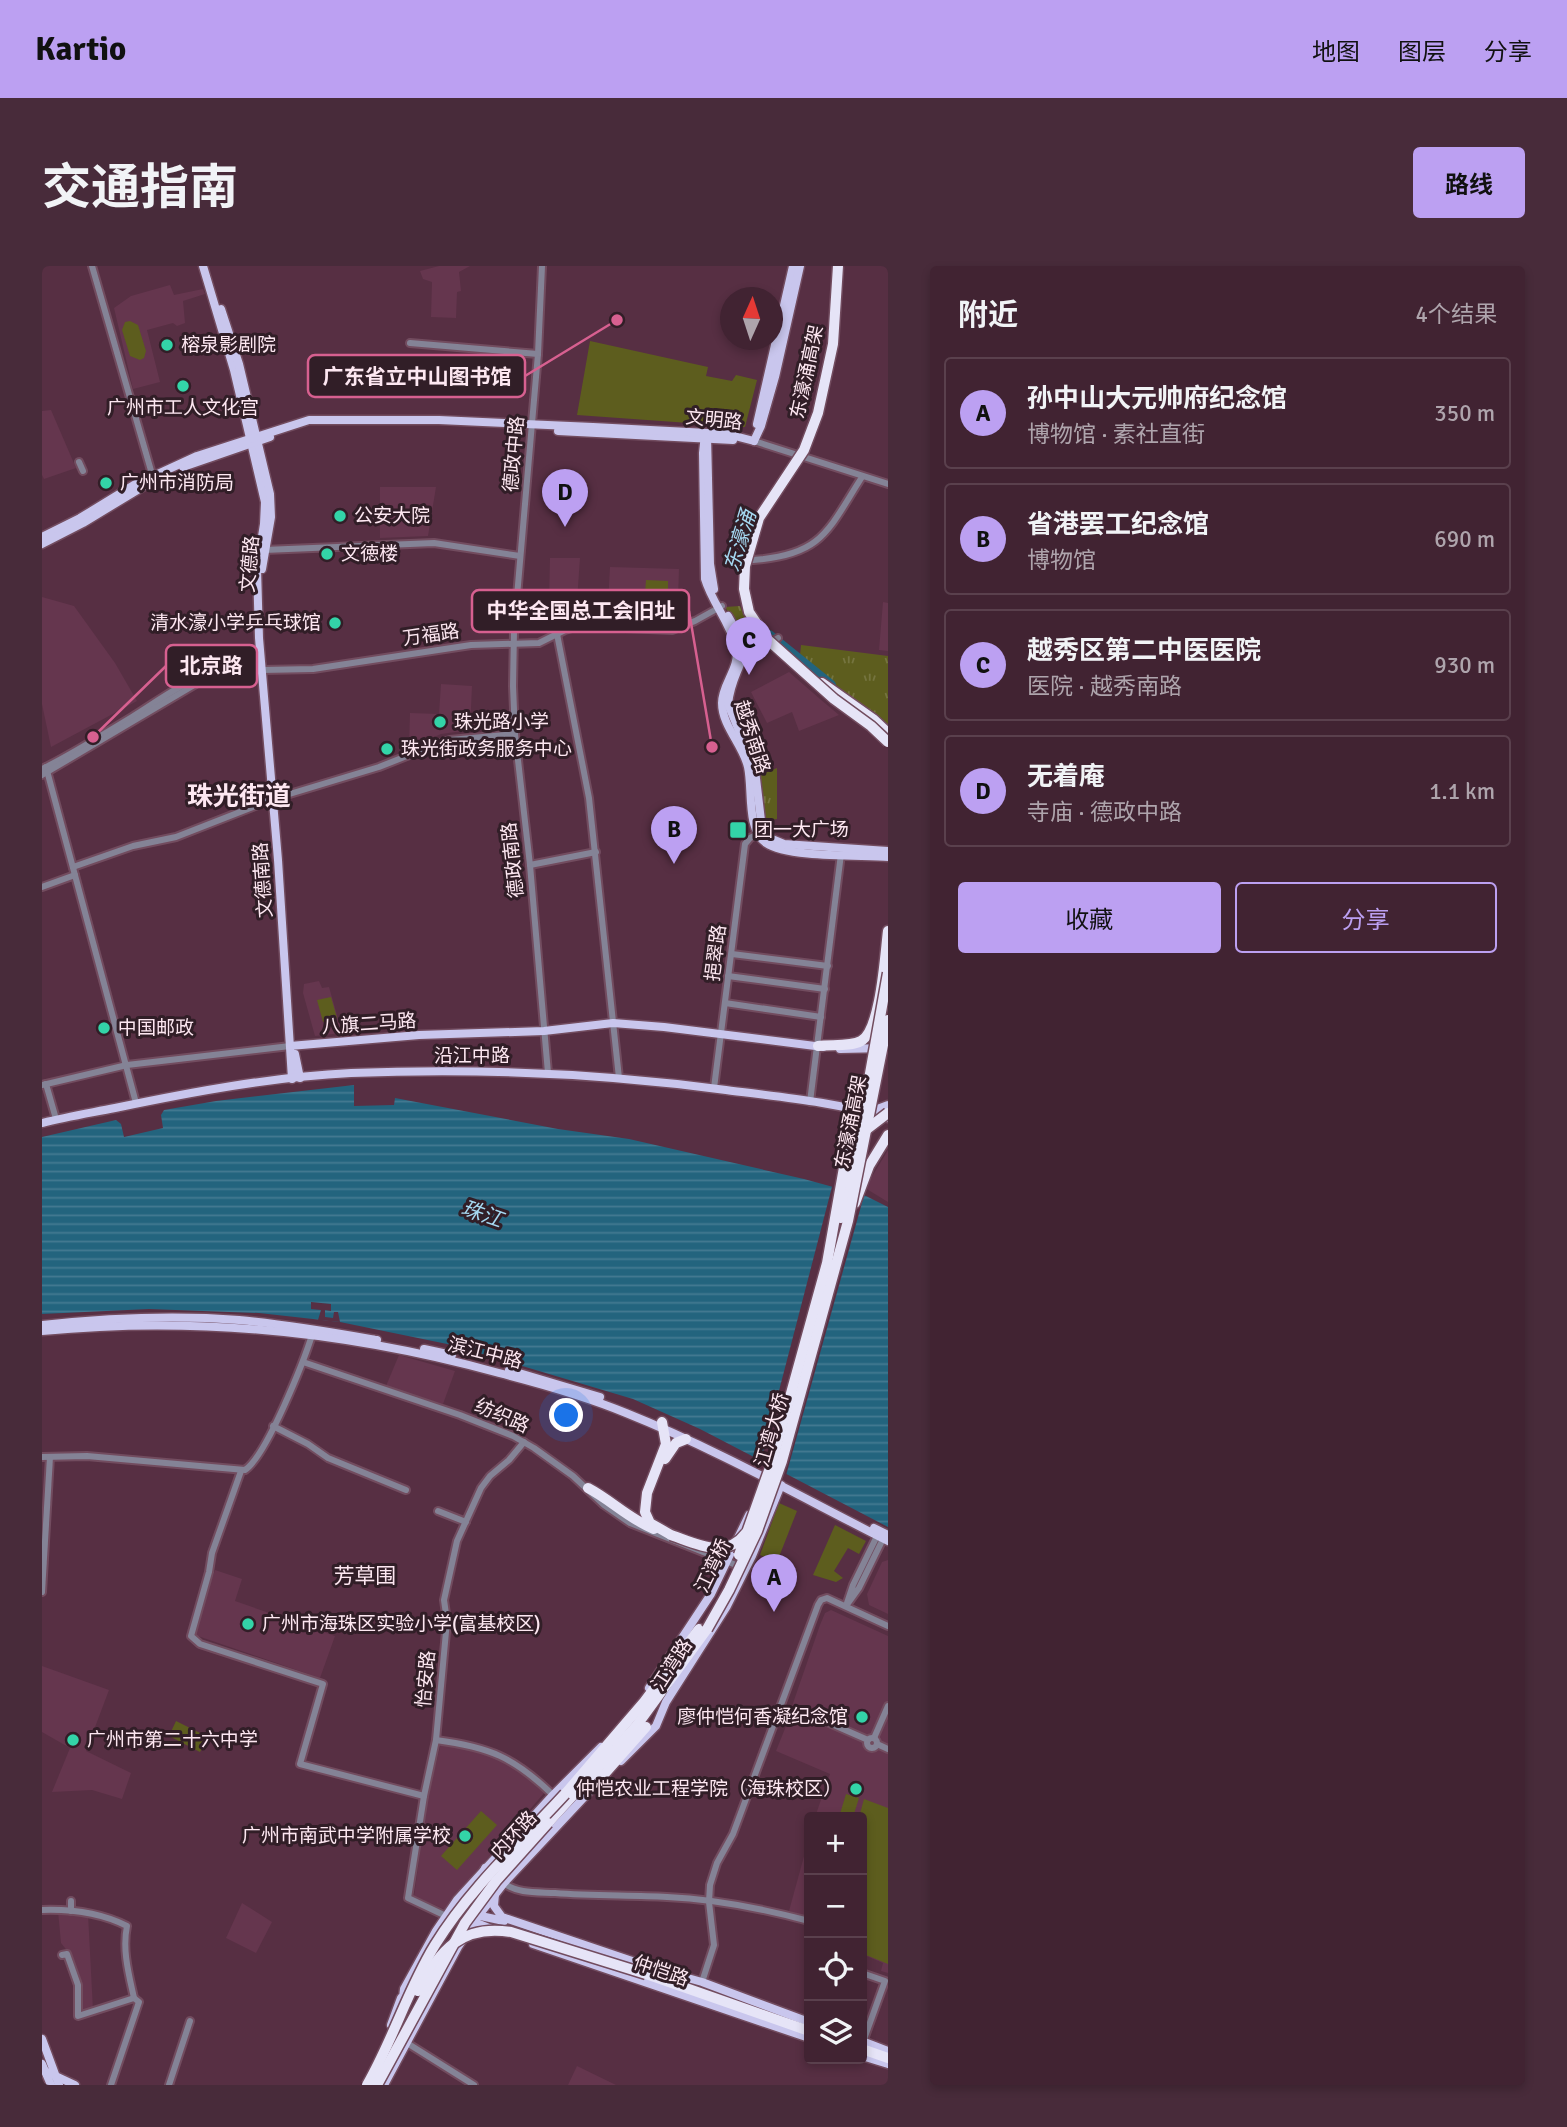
<!DOCTYPE html>
<html lang="zh">
<head>
<meta charset="utf-8">
<style>
	:root { --surface:#412332; --page:#482b3a; --text:#f1f3f6; --muted:#aea4ac; --line:#5a404d; --accent:#bca0f2 }
	body { margin:0; font-family:Signika,"Noto Sans SC",sans-serif; background:var(--page); color:var(--text) }
	.controls { position:absolute; right:21px; bottom:21px; display:grid; overflow:hidden; border-radius:7px; box-shadow:0 4px 10px #0003 }
	.controls button { width:63px; height:63px; display:grid; place-items:center; padding:0; border:0; border-bottom:2px solid var(--line); background:var(--surface); color:var(--text); font:35px sans-serif }
	.compass { position:absolute; left:678px; top:21px; width:63px; height:63px; border-radius:50%; background:var(--surface); box-shadow:0 4px 10px #0003; rotate:3deg }
	.you { position:absolute; left:525px; top:1150px; width:24px; height:24px; margin:-18px; border:5px solid #fff; border-radius:50%; background:#1a73e8; box-shadow:0 0 0 10px #1a73e833 }
	.badge { display:grid; place-items:center; width:46px; height:46px; border-radius:50%; background:var(--accent); color:#111; font-size:23px; font-weight:700 }
	.pin { position:absolute; translate:-50% -58px; filter:drop-shadow(0 2px 4px #0008) }
	.pin::after { content:''; position:absolute; top:37px; width:24px; height:21px; background:inherit; clip-path:polygon(0 0,100% 0,50% 100%) }
	.list { margin:0; padding:0; list-style:none }
	h2 { display:flex; justify-content:space-between; align-items:center; height:91px; margin:0; padding:0 28px; font-size:30px }
	h2 small { font-size:23px; font-weight:400; color:var(--muted) }
	.list li { display:grid; grid-template-columns:46px 1fr auto; gap:21px; align-items:center; box-sizing:border-box; height:112px; margin:0 14px 14px; padding:0 14px; border:2px solid var(--line); border-radius:7px }
	.list b { display:block; font-size:26px; white-space:nowrap }
	.list p { margin:0; font-size:23px; white-space:nowrap; color:var(--muted) }
	.list em { font-size:23px; font-style:normal; color:var(--muted) }
	.actions { display:flex; gap:14px; padding:21px 28px }
	.actions a { flex:1; padding:16px 0; border:2px solid var(--accent); border-radius:7px; text-align:center; font-size:24px; color:var(--accent) }
	.actions .main { background:var(--accent); color:#111 }
	.icon { flex:none; width:38px; height:38px; fill:none; stroke:currentColor; stroke-width:2; stroke-linecap:round; stroke-linejoin:round }
	.map { position:relative; flex:none; width:846px; height:1819px; overflow:hidden; border-radius:7px }
	header { display:flex; align-items:center; gap:42px; box-sizing:border-box; height:98px; padding:0 35px; background:var(--accent); color:#111 }
	header strong { font-size:33px }
	nav { display:flex; gap:38px; margin-inline-start:auto; font-size:24px }
	.intro { display:flex; align-items:center; justify-content:space-between; box-sizing:border-box; height:168px; padding:0 42px }
	h1 { margin:0; font-size:49px }
	.button { padding:18px 32px; border-radius:7px; background:var(--accent); color:#111; font-size:24px; font-weight:700 }
	main { display:flex; gap:42px; padding:0 42px }
	aside { flex:1; background:var(--surface); border-radius:7px; box-shadow:0 4px 10px #0003 }
	.map>svg:first-child { display:block }
	.built { fill:#65364e }
	.grass { fill:#5d5d1e }
	.park { fill:url(#park-tufts) }
	.water { fill:url(#water-rules) }
	.pier { fill:#572f43 }
	.lines { fill:none; stroke-linecap:round; stroke-linejoin:round }
	.river { stroke:#23647e; stroke-width:10 }
	.minor-casing { stroke:#724c5f; stroke-width:10 }
	.major-casing { stroke:#724c5f; stroke-width:11 }
	.highway-casing { stroke:#724c5f; stroke-width:13 }
	.minor { stroke:#848396; stroke-width:6 }
	.major { stroke:#c9c6ed; stroke-width:8 }
	.highway { stroke:#e6e4f7; stroke-width:10 }
	.highway-bridge-casing { stroke:#724c5f; stroke-width:13; stroke-linecap:butt }
	.highway-bridge { stroke:#e6e4f7; stroke-width:10 }
	.poi-dot { fill:#33d4a8; stroke:#311e27; stroke-width:2.5 }
	.labels { text-anchor:middle; dominant-baseline:central; stroke-width:6; stroke-linejoin:round; paint-order:stroke }
	.poi-label { font-size:19px; fill:#fde7f1; stroke:#311e27; text-anchor:start }
	.street-label { font-size:19px; fill:#fde7f1; stroke:#311e27 }
	.water-label { font-size:21px; font-style:italic; fill:#a5d8f1; stroke:#311e27 }
	.neighbourhood-label { font-size:21px; fill:#fde7f1; stroke:#311e27 }
	.district-label { font-size:26px; font-weight:bold; fill:#fde7f1; stroke:#311e27 }
	.leader { fill:none; stroke:#d76090; stroke-width:2.5 }
	.callout-dot { fill:#d76090; stroke:#311e27; stroke-width:2.5 }
	.callout { fill:#311e27; stroke:#d76090; stroke-width:2.5 }
	.callout-label { font-size:21px; text-anchor:middle; font-weight:bold; fill:#fde7f1 }
</style>
</head>
<body>
<header>
<strong>Kartio</strong>
<nav><a>地图</a><a>图层</a><a>分享</a></nav>
</header>
<div class="intro"><h1>交通指南</h1><a class="button">路线</a></div>
<main>
<div class="map">
<svg width="846" height="1819" viewBox="0 0 846 1819">
	<defs>
		<pattern id="park-tufts" width="24" height="20" patternUnits="userSpaceOnUse" patternTransform="scale(1.75)"><rect width="24" height="20" fill="#5d5d1e"/><path d="M3 7l-1-3M5 7V3M7 7l1-3M15 17l-1-3M17 17v-4M19 17l1-3" fill="none" stroke="#75743f"/></pattern>
		<pattern id="water-rules" width="6" height="5" patternUnits="userSpaceOnUse" patternTransform="scale(1.75)"><rect width="6" height="5" fill="#23647e"/><path d="M0 2.5h6" fill="none" stroke="#447a91"/></pattern>
	</defs>
	<rect width="100%" height="100%" fill="#572f43"/>
	<g class="built">
		<polygon points="397,0 428,0 417,6 419,25 415,26 414,52 389,51 390,16 381,13 378,5"/>
		<polygon points="128,19 132,29 161,23 163,28 141,35 143,57 135,60 131,57 105,64 118,116 91,123 72,42 89,30"/>
		<polygon points="9,144 34,202 2,213 0,209 0,145"/>
		<polygon points="338,221 394,221 386,270 338,272"/>
		<polygon points="508,292 538,292 535,335 507,336"/>
		<polygon points="568,301 637,303 636,333 620,339 566,338"/>
		<polygon points="0,331 32,340 73,397 95,435 9,481 0,438"/>
		<polygon points="841,336 846,337 846,385 837,384"/>
		<polygon points="747,406 778,433 797,449 757,465 750,446 725,457 709,426"/>
		<polygon points="399,418 430,420 428,464 399,468 367,482 368,447 397,448"/>
		<polygon points="277,715 280,722 287,721 300,767 273,770 261,727 262,718"/>
		<polygon points="846,884 846,936 823,922"/>
		<polygon points="357,1089 413,1105 401,1138 344,1120"/>
		<polygon points="846,1294 846,1348 827,1339 825,1328 840,1296"/>
		<polygon points="173,1304 200,1313 193,1335 293,1370 278,1412 150,1368"/>
		<polygon points="789,1344 846,1370 846,1707 839,1705 841,1697 820,1688 820,1551 773,1551 788,1508 734,1485 750,1445 749,1443 778,1359 783,1347"/>
		<polygon points="0,1400 67,1424 44,1485 89,1507 80,1533 50,1524 10,1526 28,1482 0,1466"/>
		<polygon points="399,1477 430,1481 470,1497 503,1526 431,1609 404,1644 372,1630 386,1530"/>
		<polygon points="767,1572 767,1651 747,1645"/>
		<polygon points="200,1637 230,1656 214,1687 184,1672"/>
		<polygon points="16,1645 46,1648 51,1744 37,1749 37,1719 27,1687 19,1677"/>
		<polygon points="535,1800 574,1819 526,1819"/>
	</g>
	<g class="grass">
		<polygon points="88,55 96,59 104,85 102,92 98,94 88,90 80,64 83,56"/>
		<polygon points="548,75 666,101 664,110 690,115 694,109 715,114 703,161 535,149"/>
		<polygon points="604,314 626,315 626,327 603,327"/>
		<polygon points="289,731 295,752 281,756 275,734"/>
		<polygon points="737,1237 755,1245 735,1296 718,1289"/>
		<polygon points="793,1259 824,1275 817,1288 806,1282 792,1305 801,1312 794,1316 771,1309"/>
		<polygon points="134,1455 166,1471 158,1486 127,1470"/>
		<polygon points="804,1528 817,1532 811,1551 797,1551"/>
		<polygon points="822,1533 846,1542 846,1698 824,1689 825,1686 820,1684 820,1551 817,1551"/>
		<polygon points="439,1545 455,1559 415,1604 399,1590"/>
	</g>
	<g class="park">
		<polygon points="698,340 716,379 704,383 700,369 683,341"/>
		<polygon points="759,379 846,390 846,461 758,390"/>
		<polygon points="735,502 735,553 722,555 718,509"/>
	</g>
	<polygon class="water" points="312,819 312,840 352,839 353,832 516,863 587,873 762,913 824,930 846,941 846,1261 658,1163 591,1133 410,1079 298,1056 217,1047 107,1043 0,1048 0,871 74,854 79,858 82,871 121,862 119,849 122,844 174,835"/>
	<g class="pier">
		<polygon points="791,917 823,926 743,1213 718,1198"/>
		<polygon points="269,1036 289,1038 289,1045 283,1044 283,1051 291,1052 292,1046 296,1046 298,1056 276,1054 279,1044 269,1043"/>
	</g>
	<g class="lines">
		<polyline class="river" points="727,369 789,419"/>
		<g class="minor-casing">
			<g id="minor">
				<polyline points="50,0 112,215"/>
				<polyline points="500,0 496,88 472,365 471,420 473,468 488,599 506,807"/>
				<polyline points="368,77 496,88"/>
				<polyline points="712,175 846,218"/>
				<polyline points="37,196 41,205"/>
				<polyline points="222,284 392,277 478,290"/>
				<path d="M711,294C781,289 786,264 820,211"/>
				<polyline points="515,368 547,532 577,812"/>
				<polyline points="701,385 710,387 736,372"/>
				<polyline points="4,501 94,837"/>
				<path d="M0,503C31,488 60,469 90,451C129,427 171,391 220,404L271,403L429,379L497,377L523,364L537,360L630,364L653,355L680,340"/>
				<polyline points="0,509 159,415 180,408 218,405"/>
				<polyline points="488,599 554,586"/>
				<polyline points="31,601 91,580 134,571 231,533 337,501 395,478 408,474 473,468"/>
				<polyline points="0,621 33,609"/>
				<polyline points="690,688 786,700"/>
				<polyline points="686,710 783,723"/>
				<polyline points="683,737 779,751"/>
				<polyline points="4,818 14,853"/>
				<polyline points="0,819 85,799 248,780"/>
				<polyline points="672,822 703,578 708,572 720,566"/>
				<polyline points="768,836 799,588"/>
				<polyline points="261,1096 418,1149 471,1170 492,1182 531,1210 562,1239 588,1257 699,1301"/>
				<polyline points="231,1160 266,1178 286,1192 364,1224"/>
				<path d="M0,1191L45,1190L203,1204C225,1189 262,1095 271,1066"/>
				<polyline points="199,1205 170,1287 167,1306 149,1370 158,1378 281,1418 258,1498 382,1530"/>
				<polyline points="396,1245 424,1256"/>
				<polygon points="840,1266 841,1273 817,1322 804,1340 811,1319 835,1270"/>
				<polyline points="0,1326 8,1191"/>
				<polyline points="769,1449 826,1474"/>
				<polyline points="832,1472 846,1440"/>
				<circle cx="830" cy="1477" r="5"/>
				<path d="M394,1474C447,1481 472,1491 511,1529"/>
				<polyline points="835,1478 846,1483"/>
				<path d="M462,1617C475,1628 497,1626 513,1627C550,1630 588,1629 625,1631C673,1633 722,1643 767,1655"/>
				<polyline points="29,1635 29,1645"/>
				<path d="M0,1644C29,1643 59,1647 85,1660C80,1684 87,1709 92,1732L97,1736L69,1819"/>
				<polyline points="404,1650 366,1632 382,1530 394,1474 405,1355 402,1334 415,1275 439,1222 448,1210 467,1194 482,1176"/>
				<polyline points="20,1689 25,1688 36,1719 36,1750 92,1732"/>
				<polyline points="820,1707 843,1715 821,1776"/>
				<polyline points="660,1716 672,1679 667,1636 668,1619 675,1597 691,1568 776,1339 779,1334 785,1332 846,1360"/>
				<polyline points="365,1777 432,1819"/>
				<polyline points="127,1819 148,1755"/>
			</g>
		</g>
		<g class="major-casing">
			<g id="major">
				<polyline points="161,0 192,104 223,236 222,258 215,302 217,372 236,594 250,813"/>
				<polyline points="179,43 197,98 228,228 229,251 220,303"/>
				<polyline points="715,158 751,0"/>
				<polyline points="516,165 691,174"/>
				<path d="M663,168L661,187L663,313C670,337 688,356 694,381C699,402 680,417 680,437C680,460 701,479 706,501C711,524 704,563 724,577C746,592 817,589 846,591"/>
				<polyline points="665,169 668,298 672,323"/>
				<polyline points="712,175 719,160 733,111 758,0"/>
				<polyline points="141,201 228,171"/>
				<polyline points="0,271 38,252 92,219 155,190 267,154 397,154 551,161 685,168 712,175"/>
				<polyline points="0,278 41,257 107,217"/>
				<path d="M686,350C715,399 691,394 686,438L713,504L720,563L730,573L742,578L846,585"/>
				<polyline points="248,780 377,769 502,765 571,757 622,761 781,781"/>
				<polyline points="798,783 846,782"/>
				<polyline points="253,788 258,812"/>
				<polyline points="830,845 846,839"/>
				<path d="M0,857C24,851 48,847 73,842C150,826 229,811 309,807C434,802 559,807 684,824C738,831 794,836 846,852"/>
				<path d="M0,1059C65,1052 132,1049 197,1054C244,1058 289,1066 335,1074"/>
				<path d="M0,1065C154,1050 308,1066 457,1107C500,1118 543,1130 584,1147C674,1183 759,1231 846,1275"/>
				<polyline points="382,1083 410,1089"/>
				<polyline points="467,1104 558,1131"/>
				<polyline points="832,1262 846,1269"/>
				<polyline points="607,1422 669,1328 707,1249"/>
				<polyline points="579,1495 614,1460 624,1436 685,1340 710,1290 739,1219"/>
				<polyline points="443,1602 430,1632 427,1650 432,1656 452,1664"/>
				<polyline points="453,1628 452,1640 460,1651 605,1700"/>
				<polyline points="434,1649 462,1655"/>
				<polyline points="491,1678 767,1772"/>
				<polyline points="621,1705 660,1716 767,1756"/>
				<polyline points="360,1739 362,1723 394,1665 415,1634 511,1529 559,1481"/>
				<polyline points="349,1759 359,1732"/>
				<polyline points="0,1773 17,1819"/>
				<polyline points="820,1775 846,1785"/>
				<polyline points="820,1790 846,1798"/>
				<polyline points="0,1798 9,1819"/>
				<polyline points="3,1805 33,1819"/>
				<polyline points="342,1819 416,1681 437,1649 462,1617 561,1511"/>
			</g>
		</g>
		<g class="highway-casing">
			<g id="highway">
				<polyline points="780,417 831,453 846,467"/>
				<path d="M776,780C788,778 808,781 819,775C839,764 843,688 846,665"/>
				<polyline points="813,937 827,900 846,869"/>
				<polyline points="620,1156 624,1178 605,1227 603,1246 608,1257 629,1269"/>
				<polyline points="623,1193 634,1177 644,1173"/>
				<path d="M546,1222C569,1234 587,1253 612,1263"/>
				<polyline points="558,1513 604,1461"/>
				<polyline points="523,1528 602,1436 657,1363"/>
				<polyline points="506,1557 595,1459 665,1363"/>
				<polyline points="602,1699 626,1709"/>
				<polyline points="604,1708 767,1765"/>
				<polyline points="820,1783 846,1792"/>
			</g>
		</g>
		<use href="#minor" class="minor"/>
		<use href="#major" class="major"/>
		<use href="#highway" class="highway"/>
		<g class="highway-bridge-casing">
			<g id="highway-bridge">
				<polyline points="796,0 791,78 776,147 762,184 717,252 703,300 702,323 707,346 725,373 792,433 829,460 846,476"/>
				<polyline points="799,952 815,880 846,707"/>
				<path d="M629,1269C655,1278 684,1294 704,1267"/>
				<polyline points="697,1289 730,1196 785,997 804,890 816,870 846,847"/>
				<polyline points="665,1363 687,1324 715,1265 740,1195 806,955 846,754"/>
				<path d="M376,1725C397,1685 419,1658 469,1666L604,1708"/>
				<path d="M325,1819C351,1774 366,1723 393,1679C428,1622 479,1576 523,1528"/>
				<polyline points="335,1819 423,1657 454,1615 506,1557"/>
			</g>
		</g>
		<use href="#highway-bridge" class="highway-bridge"/>
	</g>
	<g class="poi-dot">
		<circle cx="125" cy="79" r="7"/>
		<circle cx="141" cy="120" r="7"/>
		<circle cx="64" cy="217" r="7"/>
		<circle cx="298" cy="250" r="7"/>
		<circle cx="285" cy="288" r="7"/>
		<circle cx="293" cy="357" r="7"/>
		<circle cx="398" cy="456" r="7"/>
		<circle cx="345" cy="483" r="7"/>
		<rect x="687" y="555" width="18" height="18" rx="3.5"/>
		<circle cx="62" cy="762" r="7"/>
		<circle cx="206" cy="1358" r="7"/>
		<circle cx="820" cy="1451" r="7"/>
		<circle cx="31" cy="1474" r="7"/>
		<circle cx="814" cy="1523" r="7"/>
		<circle cx="423" cy="1570" r="7"/>
	</g>
	<g class="labels">
		<g class="poi-label">
			<text x="139" y="79">榕泉影剧院</text>
			<text x="141" y="142" text-anchor="middle">广州市工人文化宫</text>
			<text x="78" y="217">广州市消防局</text>
			<text x="312" y="250">公安大院</text>
			<text x="299" y="288">文徳楼</text>
			<text x="279" y="357" text-anchor="end">清水濠小学乒乓球馆</text>
			<text x="412" y="456">珠光路小学</text>
			<text x="359" y="483">珠光街政务服务中心</text>
			<text x="712" y="564">团一大广场</text>
			<text x="76" y="762">中国邮政</text>
			<text x="220" y="1358">广州市海珠区实验小学(富基校区)</text>
			<text x="806" y="1451" text-anchor="end">廖仲恺何香凝纪念馆</text>
			<text x="45" y="1474">广州市第二十六中学</text>
			<text x="800" y="1523" text-anchor="end">仲恺农业工程学院（海珠校区）</text>
			<text x="409" y="1570" text-anchor="end">广州市南武中学附属学校</text>
		</g>
		<g class="street-label">
			<text transform="translate(765 106) rotate(-78)">东濠涌高架</text>
			<text transform="translate(672 154) rotate(6)">文明路</text>
			<text transform="translate(472 188) rotate(-85)">德政中路</text>
			<text transform="translate(208 298) rotate(-85)">文德路</text>
			<text transform="translate(389 369) rotate(-8)">万福路</text>
			<text transform="translate(710 471) rotate(72)">越秀南路</text>
			<text transform="translate(471 594) rotate(-96)">德政南路</text>
			<text transform="translate(221 614) rotate(-94)">文德南路</text>
			<text transform="translate(674 687) rotate(-83)">挹翠路</text>
			<text transform="translate(327 758) rotate(-4)">八旗二马路</text>
			<text x="430" y="790">沿江中路</text>
			<text transform="translate(809 856) rotate(-79)">东濠涌高架</text>
			<text transform="translate(443 1087) rotate(14)">滨江中路</text>
			<text transform="translate(460 1150) rotate(24)">纺织路</text>
			<text transform="translate(730 1164) rotate(-74)">江湾大桥</text>
			<text transform="translate(671 1300) rotate(-64)">江湾桥</text>
			<text transform="translate(630 1399) rotate(-57)">江湾路</text>
			<text transform="translate(384 1413) rotate(-85)">怡安路</text>
			<text transform="translate(472 1569) rotate(-47)">内环路</text>
			<text transform="translate(619 1705) rotate(19)">仲恺路</text>
		</g>
		<g class="water-label">
			<text transform="translate(698 275) rotate(-73)">东濠涌</text>
			<text transform="translate(440 948) rotate(19)">珠江</text>
		</g>
		<g class="neighbourhood-label">
			<text x="323" y="1310">芳草围</text>
		</g>
		<g class="district-label">
			<text x="197" y="531">珠光街道</text>
		</g>
	</g>
	<path class="leader" d="M575 54L483 110M670 481L647 345M51 471L124 400"/>
	<g class="callout-dot">
		<circle cx="575" cy="54" r="7"/>
		<circle cx="670" cy="481" r="7"/>
		<circle cx="51" cy="471" r="7"/>
	</g>
	<g class="callout">
		<rect x="266" y="89" width="217" height="42" rx="7"/>
		<rect x="430" y="324" width="217" height="42" rx="7"/>
		<rect x="124" y="379" width="91" height="42" rx="7"/>
	</g>
	<g class="callout-label">
		<text x="375" y="118">广东省立中山图书馆</text>
		<text x="539" y="352">中华全国总工会旧址</text>
		<text x="169" y="407">北京路</text>
	</g>
</svg>
<div class="controls">
<button>+</button>
<button>−</button>
<button><svg class="icon" aria-label="locate" viewBox="0 0 24 24"><circle cx="12" cy="12" r="6"/><path d="M12 2v4M12 18v4M2 12h4M18 12h4"/></svg></button>
<button><svg class="icon" aria-label="layers" viewBox="0 0 24 24"><path d="M12 4l9 5-9 5-9-5zM3 14l9 5 9-5"/></svg></button>
</div>
<svg class="compass" viewBox="-18 -18 36 36"><path d="M0-13l5 13h-10z" fill="#e53935"/><path d="M0 13l5-13h-10z" fill="#aea4ac"/></svg>
<div class="you"></div>
<div class="pin badge" style="left:732px;top:1346px">A</div>
<div class="pin badge" style="left:632px;top:598px">B</div>
<div class="pin badge" style="left:707px;top:409px">C</div>
<div class="pin badge" style="left:523px;top:261px">D</div>
</div>
<aside>
<h2>附近<small>4个结果</small></h2>
<ul class="list">
<li><span class="badge">A</span><div><b>孙中山大元帅府纪念馆</b><p>博物馆 · 素社直街</p></div><em>350 m</em></li>
<li><span class="badge">B</span><div><b>省港罢工纪念馆</b><p>博物馆</p></div><em>690 m</em></li>
<li><span class="badge">C</span><div><b>越秀区第二中医医院</b><p>医院 · 越秀南路</p></div><em>930 m</em></li>
<li><span class="badge">D</span><div><b>无着庵</b><p>寺庙 · 德政中路</p></div><em>1.1 km</em></li>
</ul>
<div class="actions"><a class="main">收藏</a><a>分享</a></div>
</aside>
</main>
</body>
</html>
